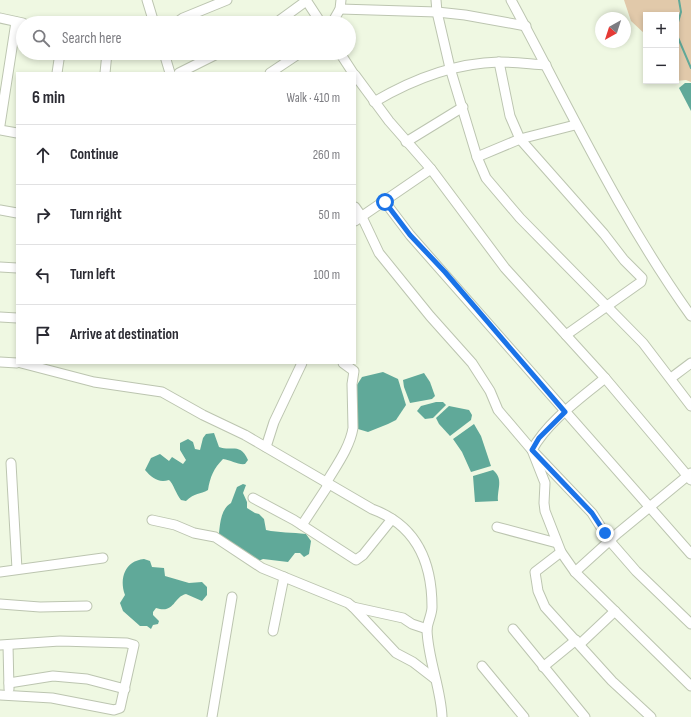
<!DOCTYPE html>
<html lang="en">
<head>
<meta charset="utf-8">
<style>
	:root { --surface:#fff; --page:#f2f2f3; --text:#2b2b33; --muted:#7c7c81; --line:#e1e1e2 }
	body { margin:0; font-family:"Sofia Sans Condensed",sans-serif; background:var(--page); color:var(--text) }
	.controls { position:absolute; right:12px; top:12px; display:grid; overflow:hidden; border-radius:0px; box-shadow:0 2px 6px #0003 }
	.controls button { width:36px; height:36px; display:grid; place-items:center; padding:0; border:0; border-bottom:1px solid var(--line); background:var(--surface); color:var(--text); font:20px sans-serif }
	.compass { position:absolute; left:595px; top:12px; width:36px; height:36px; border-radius:50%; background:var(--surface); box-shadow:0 2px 6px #0003; rotate:219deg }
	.stop { position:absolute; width:12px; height:12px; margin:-9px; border:3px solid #1a73e8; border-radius:50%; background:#fff }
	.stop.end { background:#1a73e8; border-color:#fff; box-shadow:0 1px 4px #0008 }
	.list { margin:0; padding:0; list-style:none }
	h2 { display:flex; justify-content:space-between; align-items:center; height:52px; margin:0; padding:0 16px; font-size:17px }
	h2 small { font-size:13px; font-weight:400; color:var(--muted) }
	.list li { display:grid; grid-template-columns:26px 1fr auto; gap:12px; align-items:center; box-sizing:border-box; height:60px; padding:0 16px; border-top:1px solid var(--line) }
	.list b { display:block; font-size:15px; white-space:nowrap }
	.list em { font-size:13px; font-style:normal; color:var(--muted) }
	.icon { flex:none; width:22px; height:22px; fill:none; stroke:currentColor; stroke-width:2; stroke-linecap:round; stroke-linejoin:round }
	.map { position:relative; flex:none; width:691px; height:717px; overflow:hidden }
	.search { position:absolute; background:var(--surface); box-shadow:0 2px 6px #0003; left:16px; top:16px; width:340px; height:44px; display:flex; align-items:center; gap:10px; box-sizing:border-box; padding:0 14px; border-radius:22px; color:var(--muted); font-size:15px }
	.panel { position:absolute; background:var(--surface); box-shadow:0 2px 6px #0003; left:16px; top:72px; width:340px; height:292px; border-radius:0px }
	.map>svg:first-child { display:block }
	.green { fill:#e1c9aa }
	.water { fill:#60a999 }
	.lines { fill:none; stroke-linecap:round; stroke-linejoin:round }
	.stream { stroke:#60a999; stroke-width:2 }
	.minor-casing { stroke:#bcc5b0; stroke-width:11 }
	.minor { stroke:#fff; stroke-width:9 }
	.route { stroke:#1a73e8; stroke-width:5 }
</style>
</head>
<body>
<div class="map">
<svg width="691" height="717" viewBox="0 0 691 717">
	<rect width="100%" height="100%" fill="#eff8e2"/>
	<polygon class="green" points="624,0 691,0 691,82 686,80 676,81 676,15 646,15 646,35 631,21"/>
	<g class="water">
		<polygon points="685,83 691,83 691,111 679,88"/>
		<polygon points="383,372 398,379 406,405 396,420 388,424 368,432 358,429 353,421 355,388 362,377"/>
		<polygon points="424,373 430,382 435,396 432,399 410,403 404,387 403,380"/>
		<polygon points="436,402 443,402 446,405 433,418 425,419 417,411 421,406"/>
		<polygon points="449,406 469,410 472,415 471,420 450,436 439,424 436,418"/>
		<polygon points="474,424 481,436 491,466 471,472 462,452 453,439"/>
		<path d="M214,433L219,447C231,452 240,442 248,460L245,464C238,465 231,460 223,459C214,468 210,477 208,490C200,495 195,492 186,501L181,500C176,494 173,483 169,480C158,483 152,478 145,470L151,458L160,454L169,461L172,457L183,464L186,460L180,450V443L188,439L193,442L195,449L200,450L203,438L206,434Z"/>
		<path d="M493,470C504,479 497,489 498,501L475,502L473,476Z"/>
		<path d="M243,484L246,485L243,493L247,502V508L255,513L259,514L264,519L266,530C279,533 292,532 306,534L311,541L309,554L304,557L300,553H295L288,562L263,559L254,563L218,542C220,529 219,510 231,503L237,487Z"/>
		<path d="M144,559L150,561L152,567L164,568L165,576L189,583L202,582L207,587V595L202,601L186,594C173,597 175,614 156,608L153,612V615L159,621L158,624L153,625L151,629L147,626H140L123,611L120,603L125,595C119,578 125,561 144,559Z"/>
	</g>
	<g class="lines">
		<g class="stream">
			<polyline points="676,29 681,12 679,0"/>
			<polyline points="676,33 691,68"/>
		</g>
		<g class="minor-casing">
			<g id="minor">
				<polyline points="147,0 154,23"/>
				<polyline points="306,0 321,23"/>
				<polyline points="436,0 437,12 450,68 477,157 486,178 520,218 643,343 691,406"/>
				<path d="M511,0C569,107 620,217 691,316"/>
				<polyline points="340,9 437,12 465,15 526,26"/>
				<polyline points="0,18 23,23"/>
				<polyline points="176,23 183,18 227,0"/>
				<polyline points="276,23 306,1"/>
				<polyline points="332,23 340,9 341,0"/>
				<polyline points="164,53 170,73"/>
				<polyline points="340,53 353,73"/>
				<polyline points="499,62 510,116 520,139 604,234 624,260 642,278 641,282 566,335"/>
				<polyline points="57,73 60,53"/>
				<polyline points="105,73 107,53"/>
				<polyline points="179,73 219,53"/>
				<polyline points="270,73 300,53"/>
				<polyline points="355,75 389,121 431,169 505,268 605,378 691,480"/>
				<path d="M374,102C413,79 454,63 499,62C515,62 530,64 546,65"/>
				<polyline points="0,125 16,22"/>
				<polyline points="0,130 17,133"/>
				<polyline points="406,142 463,107"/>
				<polyline points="477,157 520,139 575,125"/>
				<polyline points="385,202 410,235 691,554"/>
				<polyline points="355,207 362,217 379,253 430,316 472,363 490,391 498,410 532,450 545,483 544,503 545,511 561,552 575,572 691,686"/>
				<polyline points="0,210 17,213"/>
				<polyline points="355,221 431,169"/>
				<polyline points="0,267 17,268"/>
				<polyline points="0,317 17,318"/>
				<polyline points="0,362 17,363"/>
				<path d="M21,363L94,382L162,392L203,415L245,435L372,509C416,525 432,562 432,607C432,615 427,623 427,630C428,660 441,688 442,717"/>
				<path d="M605,378C580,399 548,421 532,450L592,513L609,540L636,571L691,624"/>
				<polyline points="671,378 691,363"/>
				<polyline points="266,447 274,422 302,363"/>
				<polyline points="11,463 17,569"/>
				<path d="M326,483C336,466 350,447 353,428L352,384L354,371L343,363"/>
				<polyline points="253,498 294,520 356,560 363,555 392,519"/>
				<polyline points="152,520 175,525 194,533 215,537 262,568 348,603 353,607 396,653 413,662 435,679"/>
				<polyline points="302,525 329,484"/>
				<polyline points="497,527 557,543"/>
				<polyline points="561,552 535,572 538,591 545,607 612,681 651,717"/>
				<polyline points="0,572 103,558"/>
				<polyline points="575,572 618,533 691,473"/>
				<polyline points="0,604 40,607 87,606"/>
				<polyline points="353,607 403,618 412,624 427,629"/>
				<polyline points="513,629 585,717"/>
				<polyline points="273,631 284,577"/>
				<polyline points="580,644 615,611"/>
				<polyline points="0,645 60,641 127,643 134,645 120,708 114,710 52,698 0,695"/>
				<polyline points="8,645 9,689"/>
				<polyline points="482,666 524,717"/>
				<polyline points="543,667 576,640"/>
				<polyline points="9,683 53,676 87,679 125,689"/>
				<polyline points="212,717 232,597"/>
			</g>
		</g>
		<use href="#minor" class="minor"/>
	</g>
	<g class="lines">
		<polyline class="route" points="385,202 410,235 445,272 565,412 539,438 532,450 592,513 605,533"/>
	</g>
</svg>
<div class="controls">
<button>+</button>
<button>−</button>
</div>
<svg class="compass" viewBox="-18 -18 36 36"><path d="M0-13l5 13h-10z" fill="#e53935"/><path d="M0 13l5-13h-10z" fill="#7c7c81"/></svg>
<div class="stop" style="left:385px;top:202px"></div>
<div class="stop end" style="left:605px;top:533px"></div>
<div class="search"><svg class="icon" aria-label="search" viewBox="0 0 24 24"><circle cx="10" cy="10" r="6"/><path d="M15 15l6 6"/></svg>Search here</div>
<section class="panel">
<h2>6 min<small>Walk · 410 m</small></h2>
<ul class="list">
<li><svg class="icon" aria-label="ahead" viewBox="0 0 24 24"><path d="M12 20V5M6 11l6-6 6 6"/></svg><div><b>Continue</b></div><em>260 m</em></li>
<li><svg class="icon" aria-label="right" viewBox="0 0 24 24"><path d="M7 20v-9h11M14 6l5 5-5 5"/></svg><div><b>Turn right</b></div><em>50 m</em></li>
<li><svg class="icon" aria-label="left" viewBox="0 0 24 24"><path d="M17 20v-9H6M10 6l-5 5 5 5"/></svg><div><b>Turn left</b></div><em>100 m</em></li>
<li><svg class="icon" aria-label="arrive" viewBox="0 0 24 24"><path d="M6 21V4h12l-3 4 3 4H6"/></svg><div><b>Arrive at destination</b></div></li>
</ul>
</section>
</div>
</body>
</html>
